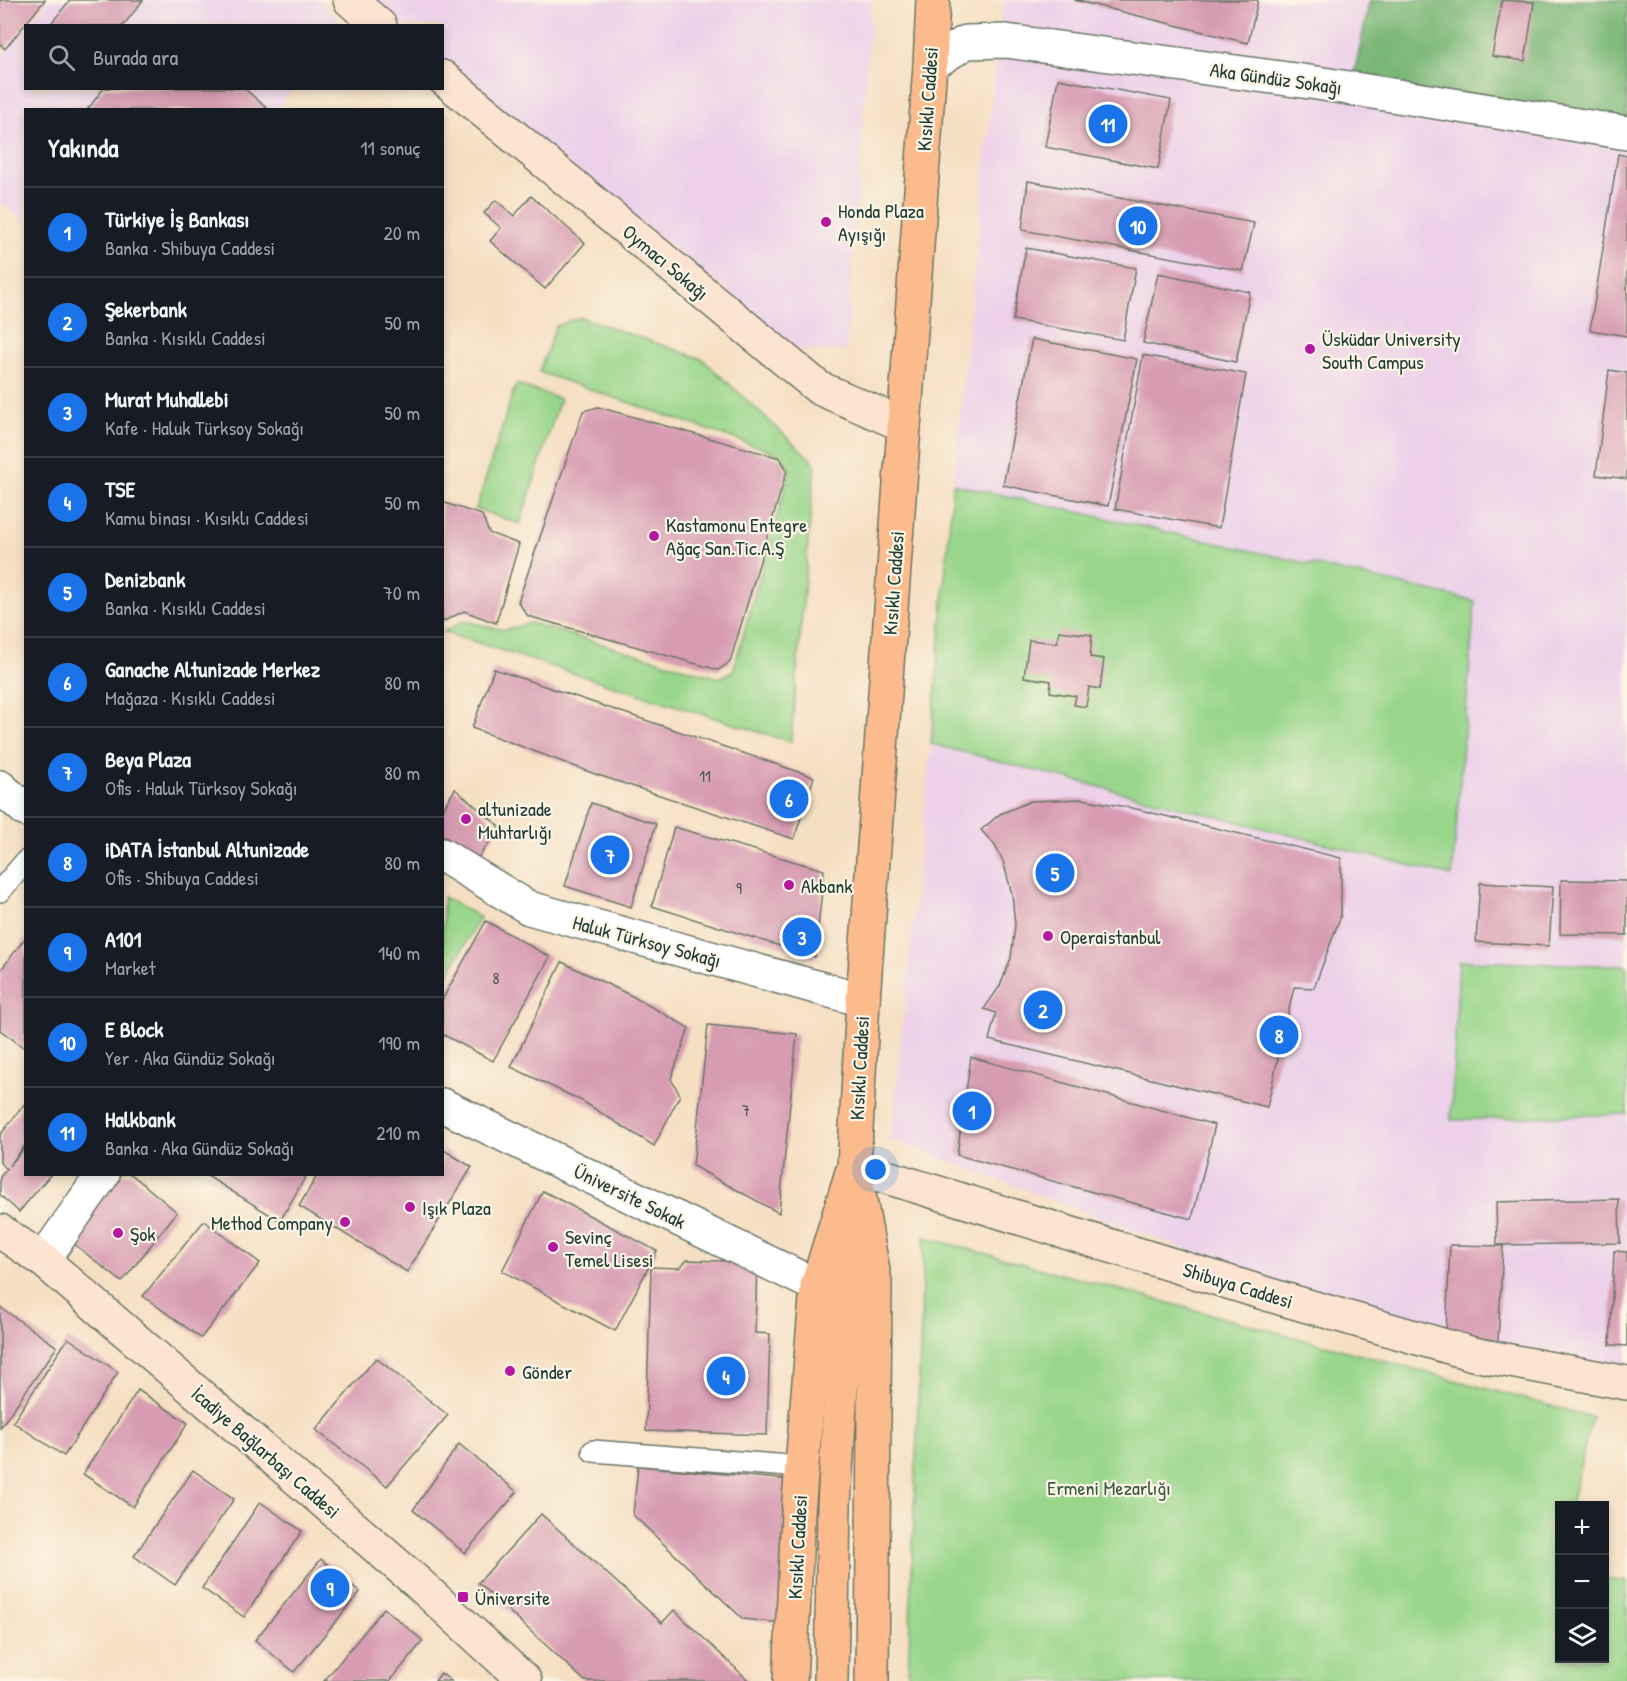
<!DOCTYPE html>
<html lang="tr">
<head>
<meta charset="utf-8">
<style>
	:root { --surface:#171b24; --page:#242831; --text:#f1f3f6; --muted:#9ea1a6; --line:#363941; --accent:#1a73e8 }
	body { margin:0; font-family:"Patrick Hand",sans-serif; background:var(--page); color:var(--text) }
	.controls { position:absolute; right:18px; bottom:18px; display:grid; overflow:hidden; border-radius:0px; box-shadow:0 3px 9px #0003 }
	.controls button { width:54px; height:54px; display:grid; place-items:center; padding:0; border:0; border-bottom:2px solid var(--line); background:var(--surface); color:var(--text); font:30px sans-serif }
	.you { position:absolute; left:876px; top:1170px; width:21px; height:21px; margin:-15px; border:4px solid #fff; border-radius:50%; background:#1a73e8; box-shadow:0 0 0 9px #1a73e833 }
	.badge { display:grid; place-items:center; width:39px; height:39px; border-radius:50%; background:var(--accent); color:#fff; font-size:20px; font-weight:700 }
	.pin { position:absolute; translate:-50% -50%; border:3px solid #fff; box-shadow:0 2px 6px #0006 }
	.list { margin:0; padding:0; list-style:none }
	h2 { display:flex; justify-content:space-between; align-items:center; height:78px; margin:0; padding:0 24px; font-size:26px }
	h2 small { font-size:20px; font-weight:400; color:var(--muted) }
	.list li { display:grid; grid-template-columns:39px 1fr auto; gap:18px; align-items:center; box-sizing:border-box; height:90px; padding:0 24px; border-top:2px solid var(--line) }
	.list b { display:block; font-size:22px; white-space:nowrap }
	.list p { margin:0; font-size:20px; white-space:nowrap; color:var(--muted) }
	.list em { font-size:20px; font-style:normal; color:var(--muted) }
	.icon { flex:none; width:33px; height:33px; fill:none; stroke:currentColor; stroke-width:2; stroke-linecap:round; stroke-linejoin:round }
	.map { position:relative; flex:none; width:1627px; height:1681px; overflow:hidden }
	.search { position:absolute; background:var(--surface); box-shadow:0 3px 9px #0003; left:24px; top:24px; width:420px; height:66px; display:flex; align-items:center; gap:15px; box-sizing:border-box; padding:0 21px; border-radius:0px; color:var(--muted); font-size:22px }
	.panel { position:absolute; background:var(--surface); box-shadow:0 3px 9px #0003; left:24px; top:108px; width:420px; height:1068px; border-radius:0px }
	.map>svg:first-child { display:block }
	.built { fill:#ecd1e9 }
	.green { fill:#99d68b; stroke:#5c8a60; stroke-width:1.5 }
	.forest { fill:#7ab777; stroke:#4c7a56; stroke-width:1.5 }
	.building { fill:#d79cb2 }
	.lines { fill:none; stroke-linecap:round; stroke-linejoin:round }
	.lane-casing { stroke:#6a7666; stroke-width:24 }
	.street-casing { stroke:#6a7666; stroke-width:36 }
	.secondary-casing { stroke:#6a7666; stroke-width:36 }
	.primary-casing { stroke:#6a7666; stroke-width:36 }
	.lane { stroke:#fff; stroke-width:21 }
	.street { stroke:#fff; stroke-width:33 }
	.secondary { stroke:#fde4d1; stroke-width:33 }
	.primary { stroke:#fbbb8d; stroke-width:33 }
	.poi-dot { fill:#b5179e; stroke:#fcf5e5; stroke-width:2 }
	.labels { text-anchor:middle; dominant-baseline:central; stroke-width:4.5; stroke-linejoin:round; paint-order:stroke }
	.number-label { font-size:16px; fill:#4d5554 }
	.street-label { font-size:20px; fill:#1f3d34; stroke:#fcf5e5 }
	.poi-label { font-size:20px; fill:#1f3d34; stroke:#fcf5e5; text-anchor:start }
	.park-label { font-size:20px; fill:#375c45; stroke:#fcf5e5 }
</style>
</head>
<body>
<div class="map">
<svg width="1627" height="1681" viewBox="0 0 1627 1681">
	<rect width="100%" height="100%" fill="#fcf5e5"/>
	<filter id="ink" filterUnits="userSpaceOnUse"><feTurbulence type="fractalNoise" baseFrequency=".0167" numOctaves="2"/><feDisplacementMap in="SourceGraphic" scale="12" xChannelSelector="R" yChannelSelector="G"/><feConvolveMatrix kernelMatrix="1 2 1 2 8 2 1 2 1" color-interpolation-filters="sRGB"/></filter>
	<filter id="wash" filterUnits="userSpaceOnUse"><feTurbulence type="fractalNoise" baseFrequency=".008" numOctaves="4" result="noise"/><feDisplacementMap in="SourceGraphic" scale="24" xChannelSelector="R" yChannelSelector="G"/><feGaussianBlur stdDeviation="1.35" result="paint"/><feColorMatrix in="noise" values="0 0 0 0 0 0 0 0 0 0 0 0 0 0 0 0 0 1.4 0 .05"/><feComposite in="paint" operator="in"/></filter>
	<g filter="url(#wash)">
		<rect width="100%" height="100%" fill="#f5dfc2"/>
		<g class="built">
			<polygon points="48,0 318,0 343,24 27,26"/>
			<polygon points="365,0 872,0 846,351 800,350 443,62 442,26 397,25"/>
			<polygon points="1003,0 1370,0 1353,79 1627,123 1627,1368 1510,1353 1301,1292 891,1140 931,744 953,484 996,55"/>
			<polygon points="25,27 26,88 294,89 277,109 26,110 25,223 0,202 0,58"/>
		</g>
		<g class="green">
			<polygon points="580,317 702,359 815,463 791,742 443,632 464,621 504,630 530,623 719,678 733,671 790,471 782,455 539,372 556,326"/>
			<polygon points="516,384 560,399 520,524 476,509"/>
			<polygon points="953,484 1475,601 1452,876 931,744"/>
			<polygon points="443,897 480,917 443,984"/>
			<polygon points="1459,961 1627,966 1627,1114 1451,1120"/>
			<polygon points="924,1237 1592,1417 1571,1505 1560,1506 1559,1555 1556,1572 1560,1573 1560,1658 1604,1658 1605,1579 1627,1582 1627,1681 908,1681"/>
		</g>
		<polygon class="forest" points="1370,0 1627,0 1627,123 1353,79"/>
		<g id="blocks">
			<g class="building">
				<polygon points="0,0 45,0 5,49 0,44"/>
				<polygon points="70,0 143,0 123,26 49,26"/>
				<polygon points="1074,0 1258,0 1248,43"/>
				<polygon points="1502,0 1534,2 1525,61 1492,56"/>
				<polygon points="1058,79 1171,100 1158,169 1045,147"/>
				<polygon points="104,88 244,88 269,110 87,110"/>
				<polygon points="1618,154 1627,156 1627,336 1590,330"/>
				<polygon points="1028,181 1254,223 1243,271 1022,230"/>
				<polygon points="531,196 585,243 545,289 490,241 501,228 484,213 496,200 514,216"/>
				<polygon points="1026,248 1136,268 1123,340 1013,320"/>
				<polygon points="1158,273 1250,292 1236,362 1143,343"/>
				<polygon points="1032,339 1137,359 1108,506 1003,485"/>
				<polygon points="1143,355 1246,374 1219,528 1115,509"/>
				<polygon points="1609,370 1627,373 1627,479 1596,475"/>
				<polygon points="598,407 780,458 787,470 730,662 718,670 528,616 518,602 583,411"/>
				<polygon points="442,502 482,515 489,533 519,544 496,623 464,611 442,622"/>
				<polygon points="1059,631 1092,635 1090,657 1104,659 1100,689 1089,687 1086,707 1074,705 1076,696 1050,692 1051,681 1024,677 1029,640 1057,643"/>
				<polygon points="494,669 814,777 794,839 595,774 472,728"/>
				<polygon points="455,789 500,827 478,858 442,835 442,811"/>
				<polygon points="1082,799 1132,808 1341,858 1341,915 1314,988 1294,987 1267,1107 989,1040 996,1013 984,1009 1000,986 1011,958 1015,925 1012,894 1003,861 994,844 981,830 1000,814 1031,801"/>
				<polygon points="591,803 656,824 631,907 565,886"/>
				<polygon points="674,827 824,870 815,957 652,906"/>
				<polygon points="1561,880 1627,881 1627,935 1560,934"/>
				<polygon points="1480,883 1553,887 1549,946 1476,942"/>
				<polygon points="486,921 550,957 493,1061 442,1034 442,1000"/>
				<polygon points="26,937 26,1049 0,1030 0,971"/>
				<polygon points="562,962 632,996 689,1028 671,1079 680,1095 654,1146 582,1101 511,1067"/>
				<polygon points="708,1025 797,1034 779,1213 693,1166"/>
				<polygon points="971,1057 1215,1125 1192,1219 957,1155"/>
				<polygon points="26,1102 26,1144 9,1166 26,1147 26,1174 51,1174 19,1212 0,1195 0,1177 7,1169 0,1163 0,1135"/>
				<polygon points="442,1149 472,1167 407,1272 299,1206 318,1174 442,1174"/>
				<polygon points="110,1174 131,1174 177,1212 122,1282 64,1236"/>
				<polygon points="204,1174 307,1174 280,1221"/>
				<polygon points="543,1191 657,1251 615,1331 502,1271"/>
				<polygon points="1619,1199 1620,1243 1497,1245 1496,1202"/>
				<polygon points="204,1221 260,1263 201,1338 143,1296"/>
				<polygon points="1450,1245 1503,1246 1498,1341 1446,1332"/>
				<polygon points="1614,1251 1627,1252 1627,1346 1610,1345"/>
				<polygon points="687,1260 757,1262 755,1333 770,1334 767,1435 646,1431 651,1267 679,1268"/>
				<polygon points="0,1307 57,1347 0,1428"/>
				<polygon points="68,1338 118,1372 64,1456 13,1422"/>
				<polygon points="376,1358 448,1415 387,1486 316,1430"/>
				<polygon points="138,1390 188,1423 133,1507 83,1474"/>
				<polygon points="459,1444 517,1492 465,1553 413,1510"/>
				<polygon points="638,1466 791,1480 781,1623 743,1619 633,1515"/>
				<polygon points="193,1470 234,1499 175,1585 134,1556"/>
				<polygon points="260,1502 302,1531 244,1617 202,1588"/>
				<polygon points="541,1514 662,1623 674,1610 749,1681 585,1681 478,1583"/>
				<polygon points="321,1559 360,1592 294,1672 255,1640"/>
				<polygon points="384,1608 423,1641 390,1681 324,1681"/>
				<polygon points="441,1673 451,1681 435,1681"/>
			</g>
		</g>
	</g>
	<g filter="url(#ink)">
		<use href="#blocks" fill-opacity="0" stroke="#6a7666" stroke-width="1.5"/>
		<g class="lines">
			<g class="lane-casing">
				<g id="lane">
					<polyline points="0,891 26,861"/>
					<polyline points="593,1451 802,1467"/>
				</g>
			</g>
			<g class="street-casing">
				<g id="street">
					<polyline points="930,65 966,42 1006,41 1317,83 1627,133"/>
					<polyline points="0,787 26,810"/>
					<polyline points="442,855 529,908 863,1000"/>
					<polyline points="442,1105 817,1286"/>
					<polyline points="43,1260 103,1174"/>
				</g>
			</g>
			<g class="secondary-casing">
				<g id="secondary">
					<polyline points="350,0 380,26"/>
					<polyline points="442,77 819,388 904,425"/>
					<polyline points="854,1167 1280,1298 1473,1354 1627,1383"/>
					<polyline points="0,1231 43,1260 417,1582 525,1681"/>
				</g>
			</g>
			<g class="primary-casing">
				<g id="primary">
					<polyline points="790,1681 798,1513 817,1286 852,1172"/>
					<polyline points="831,1681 834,1505 851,1220"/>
					<polyline points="872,1681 875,1282 854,1167 863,1000 930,65 933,0"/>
				</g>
			</g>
			<use href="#lane" class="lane"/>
			<use href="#street" class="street"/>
			<use href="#secondary" class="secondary"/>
			<use href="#primary" class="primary"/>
		</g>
	</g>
	<g class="poi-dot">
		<circle cx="826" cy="222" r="6"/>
		<circle cx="1310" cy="349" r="6"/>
		<circle cx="654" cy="536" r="6"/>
		<circle cx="466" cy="819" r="6"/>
		<circle cx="789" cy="885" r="6"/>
		<circle cx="1048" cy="936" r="6"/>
		<circle cx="410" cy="1207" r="6"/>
		<circle cx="345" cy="1222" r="6"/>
		<circle cx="118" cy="1233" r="6"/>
		<circle cx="553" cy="1247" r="6"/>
		<circle cx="510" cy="1371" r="6"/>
		<rect x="457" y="1591" width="12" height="12" rx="3"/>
	</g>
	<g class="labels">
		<g class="number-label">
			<text x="705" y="776">11</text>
			<text x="739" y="888">9</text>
			<text x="496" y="978">8</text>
			<text x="746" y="1110">7</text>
		</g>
		<g class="street-label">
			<text transform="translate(1276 78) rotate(8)">Aka Gündüz Sokağı</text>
			<text transform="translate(927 99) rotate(-86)">Kısıklı Caddesi</text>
			<text transform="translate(666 262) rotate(40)">Oymacı Sokağı</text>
			<text transform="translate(893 583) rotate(-86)">Kısıklı Caddesi</text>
			<text transform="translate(647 941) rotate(15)">Haluk Türksoy Sokağı</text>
			<text transform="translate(859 1068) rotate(-87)">Kısıklı Caddesi</text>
			<text transform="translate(630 1196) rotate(26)">Üniversite Sokak</text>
			<text transform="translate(1238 1285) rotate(17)">Shibuya Caddesi</text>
			<text transform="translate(266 1452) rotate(41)">İcadiye Bağlarbaşı Caddesi</text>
			<text transform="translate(797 1547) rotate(-87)">Kısıklı Caddesi</text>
		</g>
		<g class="poi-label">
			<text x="838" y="210">Honda Plaza<tspan x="838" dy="23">Ayışığı</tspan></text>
			<text x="1322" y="338">Üsküdar University<tspan x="1322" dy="23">South Campus</tspan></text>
			<text x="666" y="524">Kastamonu Entegre<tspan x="666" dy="23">Ağaç San.Tic.A.Ş</tspan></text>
			<text x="478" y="808">altunizade<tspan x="478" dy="23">Muhtarlığı</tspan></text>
			<text x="801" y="885">Akbank</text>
			<text x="1060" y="936">Operaistanbul</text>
			<text x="422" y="1207">Işık Plaza</text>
			<text x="333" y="1222" text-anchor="end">Method Company</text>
			<text x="130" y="1233">Şok</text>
			<text x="565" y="1236">Sevinç<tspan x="565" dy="23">Temel Lisesi</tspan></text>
			<text x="522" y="1371">Gönder</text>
			<text x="475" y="1597">Üniversite</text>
		</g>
		<g class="park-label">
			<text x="1109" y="1487">Ermeni Mezarlığı</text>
		</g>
	</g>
</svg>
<div class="controls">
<button>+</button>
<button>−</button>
<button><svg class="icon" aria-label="layers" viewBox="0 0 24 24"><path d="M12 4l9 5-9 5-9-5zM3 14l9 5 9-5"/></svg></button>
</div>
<div class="you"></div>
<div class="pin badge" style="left:972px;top:1111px">1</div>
<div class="pin badge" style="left:1043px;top:1010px">2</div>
<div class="pin badge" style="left:802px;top:937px">3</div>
<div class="pin badge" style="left:726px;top:1376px">4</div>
<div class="pin badge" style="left:1055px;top:873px">5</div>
<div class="pin badge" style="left:789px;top:799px">6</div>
<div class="pin badge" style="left:610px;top:855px">7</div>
<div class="pin badge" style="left:1279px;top:1035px">8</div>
<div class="pin badge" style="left:330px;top:1588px">9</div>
<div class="pin badge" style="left:1138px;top:226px">10</div>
<div class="pin badge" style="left:1108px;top:124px">11</div>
<div class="search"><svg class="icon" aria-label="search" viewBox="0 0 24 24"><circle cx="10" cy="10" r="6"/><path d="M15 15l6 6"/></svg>Burada ara</div>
<section class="panel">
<h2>Yakında<small>11 sonuç</small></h2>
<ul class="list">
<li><span class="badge">1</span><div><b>Türkiye İş Bankası</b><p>Banka · Shibuya Caddesi</p></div><em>20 m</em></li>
<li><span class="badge">2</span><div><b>Şekerbank</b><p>Banka · Kısıklı Caddesi</p></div><em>50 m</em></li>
<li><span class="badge">3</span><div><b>Murat Muhallebi</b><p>Kafe · Haluk Türksoy Sokağı</p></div><em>50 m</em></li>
<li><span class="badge">4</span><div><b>TSE</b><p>Kamu binası · Kısıklı Caddesi</p></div><em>50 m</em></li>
<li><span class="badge">5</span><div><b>Denizbank</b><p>Banka · Kısıklı Caddesi</p></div><em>70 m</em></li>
<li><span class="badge">6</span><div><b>Ganache Altunizade Merkez</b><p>Mağaza · Kısıklı Caddesi</p></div><em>80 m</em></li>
<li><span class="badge">7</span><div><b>Beya Plaza</b><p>Ofis · Haluk Türksoy Sokağı</p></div><em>80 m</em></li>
<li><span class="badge">8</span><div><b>iDATA İstanbul Altunizade</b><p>Ofis · Shibuya Caddesi</p></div><em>80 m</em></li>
<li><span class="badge">9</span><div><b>A101</b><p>Market</p></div><em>140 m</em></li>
<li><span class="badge">10</span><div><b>E Block</b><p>Yer · Aka Gündüz Sokağı</p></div><em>190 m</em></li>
<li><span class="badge">11</span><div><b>Halkbank</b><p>Banka · Aka Gündüz Sokağı</p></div><em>210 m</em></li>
</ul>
</section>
</div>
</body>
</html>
